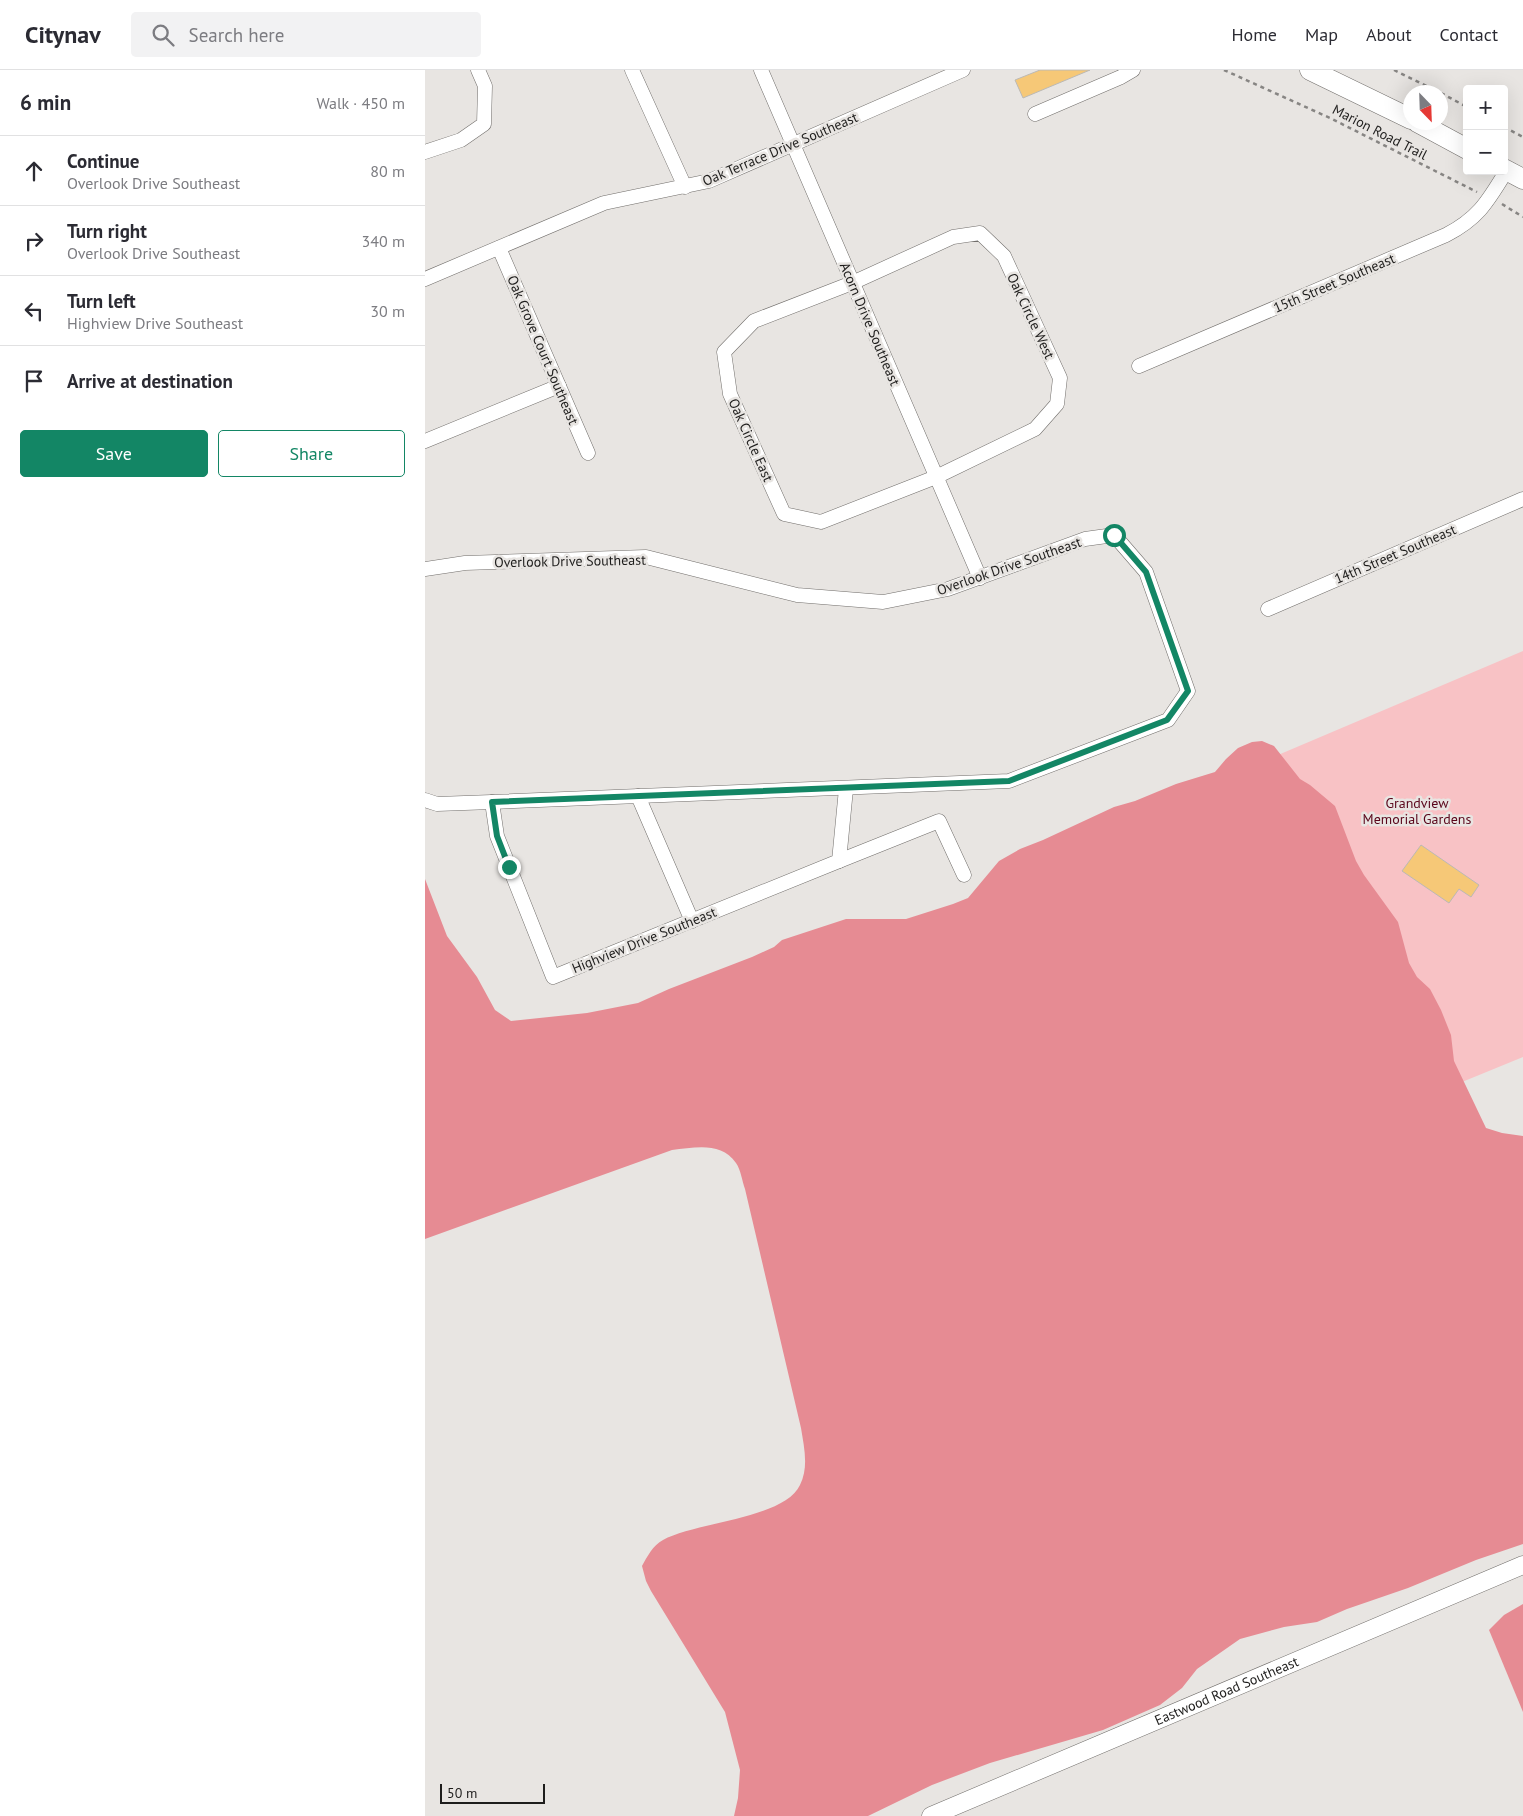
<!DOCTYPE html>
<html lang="en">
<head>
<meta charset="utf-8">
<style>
	:root { --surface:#fff; --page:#f2f2f3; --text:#2b2b33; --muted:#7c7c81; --line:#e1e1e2; --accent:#138665 }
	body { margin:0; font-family:"PT Sans",sans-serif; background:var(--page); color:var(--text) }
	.controls { position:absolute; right:15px; top:15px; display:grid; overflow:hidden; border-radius:5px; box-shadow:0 5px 20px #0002 }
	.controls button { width:45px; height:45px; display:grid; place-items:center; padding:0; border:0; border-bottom:1px solid var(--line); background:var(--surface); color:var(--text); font:25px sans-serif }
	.compass { position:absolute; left:978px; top:15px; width:45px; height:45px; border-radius:50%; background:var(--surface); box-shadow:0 5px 20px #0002; rotate:157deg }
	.scale { position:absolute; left:15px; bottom:12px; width:105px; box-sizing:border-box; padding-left:5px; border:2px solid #1e1d1c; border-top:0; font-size:14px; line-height:18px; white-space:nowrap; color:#1e1d1c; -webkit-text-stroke:4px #e8e5e2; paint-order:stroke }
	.stop { position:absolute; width:15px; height:15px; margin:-11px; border:4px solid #138665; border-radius:50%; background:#fff }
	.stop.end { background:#138665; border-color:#fff; box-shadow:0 1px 5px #0008 }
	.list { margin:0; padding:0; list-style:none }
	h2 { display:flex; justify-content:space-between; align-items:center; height:65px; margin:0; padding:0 20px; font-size:21px }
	h2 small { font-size:16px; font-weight:400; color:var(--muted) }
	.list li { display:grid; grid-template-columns:32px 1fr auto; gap:15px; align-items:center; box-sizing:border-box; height:70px; padding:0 20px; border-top:1px solid var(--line) }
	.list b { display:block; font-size:19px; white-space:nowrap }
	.list p { margin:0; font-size:16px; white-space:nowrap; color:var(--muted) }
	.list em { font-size:16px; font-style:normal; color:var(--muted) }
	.actions { display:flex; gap:10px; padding:15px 20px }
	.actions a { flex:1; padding:11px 0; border:1px solid var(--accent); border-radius:5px; text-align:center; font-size:18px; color:var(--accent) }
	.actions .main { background:var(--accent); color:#fff }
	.icon { flex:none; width:28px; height:28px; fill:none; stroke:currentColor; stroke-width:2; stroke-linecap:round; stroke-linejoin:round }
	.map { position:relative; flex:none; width:1098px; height:1746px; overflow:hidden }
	header { display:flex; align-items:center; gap:30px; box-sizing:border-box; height:70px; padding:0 25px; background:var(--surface); border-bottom:1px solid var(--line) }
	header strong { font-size:24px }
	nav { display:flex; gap:28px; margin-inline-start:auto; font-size:18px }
	.search { width:350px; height:45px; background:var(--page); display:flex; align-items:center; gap:12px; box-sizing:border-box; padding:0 18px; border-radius:5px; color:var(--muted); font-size:19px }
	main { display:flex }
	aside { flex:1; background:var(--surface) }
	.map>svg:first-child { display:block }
	.green { fill:#f8c2c5 }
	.forest { fill:#e68b93 }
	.building { fill:#f6c877; stroke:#bbb9b5 }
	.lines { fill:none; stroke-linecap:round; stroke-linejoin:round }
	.minor-casing { stroke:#716e6b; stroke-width:15 }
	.tertiary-casing { stroke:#716e6b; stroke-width:19 }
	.secondary-casing { stroke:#716e6b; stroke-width:21 }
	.path { stroke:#878583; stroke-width:2.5; stroke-dasharray:4 4; stroke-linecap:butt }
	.minor { stroke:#fff; stroke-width:14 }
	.tertiary { stroke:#fff; stroke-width:18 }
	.secondary { stroke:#fff; stroke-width:20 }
	.route { stroke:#138665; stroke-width:6 }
	.labels { text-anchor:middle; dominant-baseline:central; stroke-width:5; stroke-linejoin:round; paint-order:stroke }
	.street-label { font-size:14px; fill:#1e1d1c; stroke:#e8e5e2 }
	.park-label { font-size:14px; fill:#5a061b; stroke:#e8e5e2 }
</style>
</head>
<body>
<header>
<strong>Citynav</strong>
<div class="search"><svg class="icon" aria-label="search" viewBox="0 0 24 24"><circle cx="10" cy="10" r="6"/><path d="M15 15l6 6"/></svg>Search here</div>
<nav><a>Home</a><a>Map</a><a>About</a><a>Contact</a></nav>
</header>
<main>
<aside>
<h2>6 min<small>Walk · 450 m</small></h2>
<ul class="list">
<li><svg class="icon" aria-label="ahead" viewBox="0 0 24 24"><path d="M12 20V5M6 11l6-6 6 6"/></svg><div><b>Continue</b><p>Overlook Drive Southeast</p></div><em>80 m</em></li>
<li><svg class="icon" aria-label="right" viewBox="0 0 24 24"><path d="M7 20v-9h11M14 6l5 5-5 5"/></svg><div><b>Turn right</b><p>Overlook Drive Southeast</p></div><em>340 m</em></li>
<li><svg class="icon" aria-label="left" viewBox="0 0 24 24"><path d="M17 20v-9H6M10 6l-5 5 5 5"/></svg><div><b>Turn left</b><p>Highview Drive Southeast</p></div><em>30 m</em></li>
<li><svg class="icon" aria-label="arrive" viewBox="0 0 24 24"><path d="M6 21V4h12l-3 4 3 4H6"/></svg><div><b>Arrive at destination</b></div></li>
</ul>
<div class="actions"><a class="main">Save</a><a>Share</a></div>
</aside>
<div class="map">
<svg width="1098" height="1746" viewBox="0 0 1098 1746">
	<rect width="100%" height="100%" fill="#e8e5e2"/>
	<polygon class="green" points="1098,581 1098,987 998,1028 853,685"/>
	<g class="forest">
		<path d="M837,671L849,676L875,709L885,715L910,736L931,791L939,805L973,852L984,893L992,907L1005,919L1016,940L1026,965L1029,991L1061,1058L1077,1063L1098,1066V1474L1051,1490L983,1518L922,1539L892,1552L859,1557L815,1569L772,1599L757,1618L735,1635L678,1660L565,1693L507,1715L443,1746H309L313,1728L315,1700L300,1642L226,1521L221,1511L217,1496C222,1487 228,1475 238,1470C270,1452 359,1449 375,1415C384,1397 379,1377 376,1358L320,1119C317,1111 316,1100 311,1093C296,1071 269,1078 247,1080L0,1169V809L22,866L52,907L70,940L86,951L162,943L213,933L244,919L327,887L349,877L357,870L421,849H481L528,834L543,828L574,791L595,779L618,770L689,737L710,731L751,714L790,702L801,689L813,678L827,672Z"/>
		<polygon points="1098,1534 1098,1642 1064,1560 1079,1545"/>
	</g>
	<g class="building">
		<polygon points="615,0 665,0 598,28 590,10"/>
		<polygon points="996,775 1054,815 1046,827 1034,819 1024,833 977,801"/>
	</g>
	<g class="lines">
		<g class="minor-casing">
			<g id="minor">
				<polyline points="207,0 260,117"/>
				<polyline points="336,0 555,508"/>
				<polyline points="610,44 696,7 708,0"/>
				<polyline points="0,82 36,70 59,54 60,16 53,0"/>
				<polygon points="555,163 579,186 635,308 632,334 610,359 511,407 396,452 359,444 305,324 299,282 329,251 427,213 528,167"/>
				<polyline points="74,178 163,383"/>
				<polyline points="0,209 179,133 284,111 538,0"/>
				<path d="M714,296L1021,165C1054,148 1063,131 1082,100"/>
				<polyline points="0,371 134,316"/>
				<polyline points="0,499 40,493 221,487 372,525 458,532 523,519 660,469 689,465 721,502 763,621 743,650 584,711 67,732 12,734 0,730"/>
				<polyline points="843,539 1098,429"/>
				<polyline points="213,726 267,851"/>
				<polyline points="67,732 72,766 128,907 414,791 421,719"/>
				<polyline points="414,791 514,751 539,805"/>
			</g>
		</g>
		<g class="tertiary-casing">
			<g id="tertiary">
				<path id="s1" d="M506,1746L1098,1495"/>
			</g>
		</g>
		<g class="secondary-casing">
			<g id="secondary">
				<polyline points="885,0 986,49"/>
				<polyline points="992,52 1042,79"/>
				<polyline points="1079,99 1098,109"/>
			</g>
		</g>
		<g class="path">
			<polyline points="799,0 905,48 1052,122"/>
			<polyline points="969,0 1014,22"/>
			<polyline points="1016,23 1042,37"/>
			<polyline points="1079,57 1098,67"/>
			<polyline points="1077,134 1098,147"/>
		</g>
		<use href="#minor" class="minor"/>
		<use href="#tertiary" class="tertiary"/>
		<use href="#secondary" class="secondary"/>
	</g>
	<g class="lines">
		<polyline class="route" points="84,797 72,766 67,732 584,711 742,650 763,621 721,502 689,465"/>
	</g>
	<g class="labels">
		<g class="street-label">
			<text transform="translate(955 62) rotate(27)">Marion Road Trail</text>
			<text transform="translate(355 79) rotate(-23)">Oak Terrace Drive Southeast</text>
			<text transform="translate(909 213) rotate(-23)">15th Street Southeast</text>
			<text transform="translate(606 246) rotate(65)">Oak Circle West</text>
			<text transform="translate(445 254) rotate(67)">Acorn Drive Southeast</text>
			<text transform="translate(118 280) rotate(67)">Oak Grove Court Southeast</text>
			<text transform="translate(326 370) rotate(66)">Oak Circle East</text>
			<text transform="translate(970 484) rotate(-23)">14th Street Southeast</text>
			<text transform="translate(145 491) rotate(-1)">Overlook Drive Southeast</text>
			<text transform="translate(584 496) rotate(-19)">Overlook Drive Southeast</text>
			<text transform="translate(219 870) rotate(-22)">Highview Drive Southeast</text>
			<text stroke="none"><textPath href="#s1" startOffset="321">Eastwood Road Southeast</textPath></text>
		</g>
		<g class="park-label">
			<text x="992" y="733">Grandview<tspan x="992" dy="16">Memorial Gardens</tspan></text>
		</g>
	</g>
</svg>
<div class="controls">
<button>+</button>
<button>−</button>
</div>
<svg class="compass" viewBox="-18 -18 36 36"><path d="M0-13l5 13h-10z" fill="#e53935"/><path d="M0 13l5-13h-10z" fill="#7c7c81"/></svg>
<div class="scale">50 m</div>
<div class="stop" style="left:689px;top:465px"></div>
<div class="stop end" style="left:84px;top:797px"></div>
</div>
</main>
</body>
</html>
